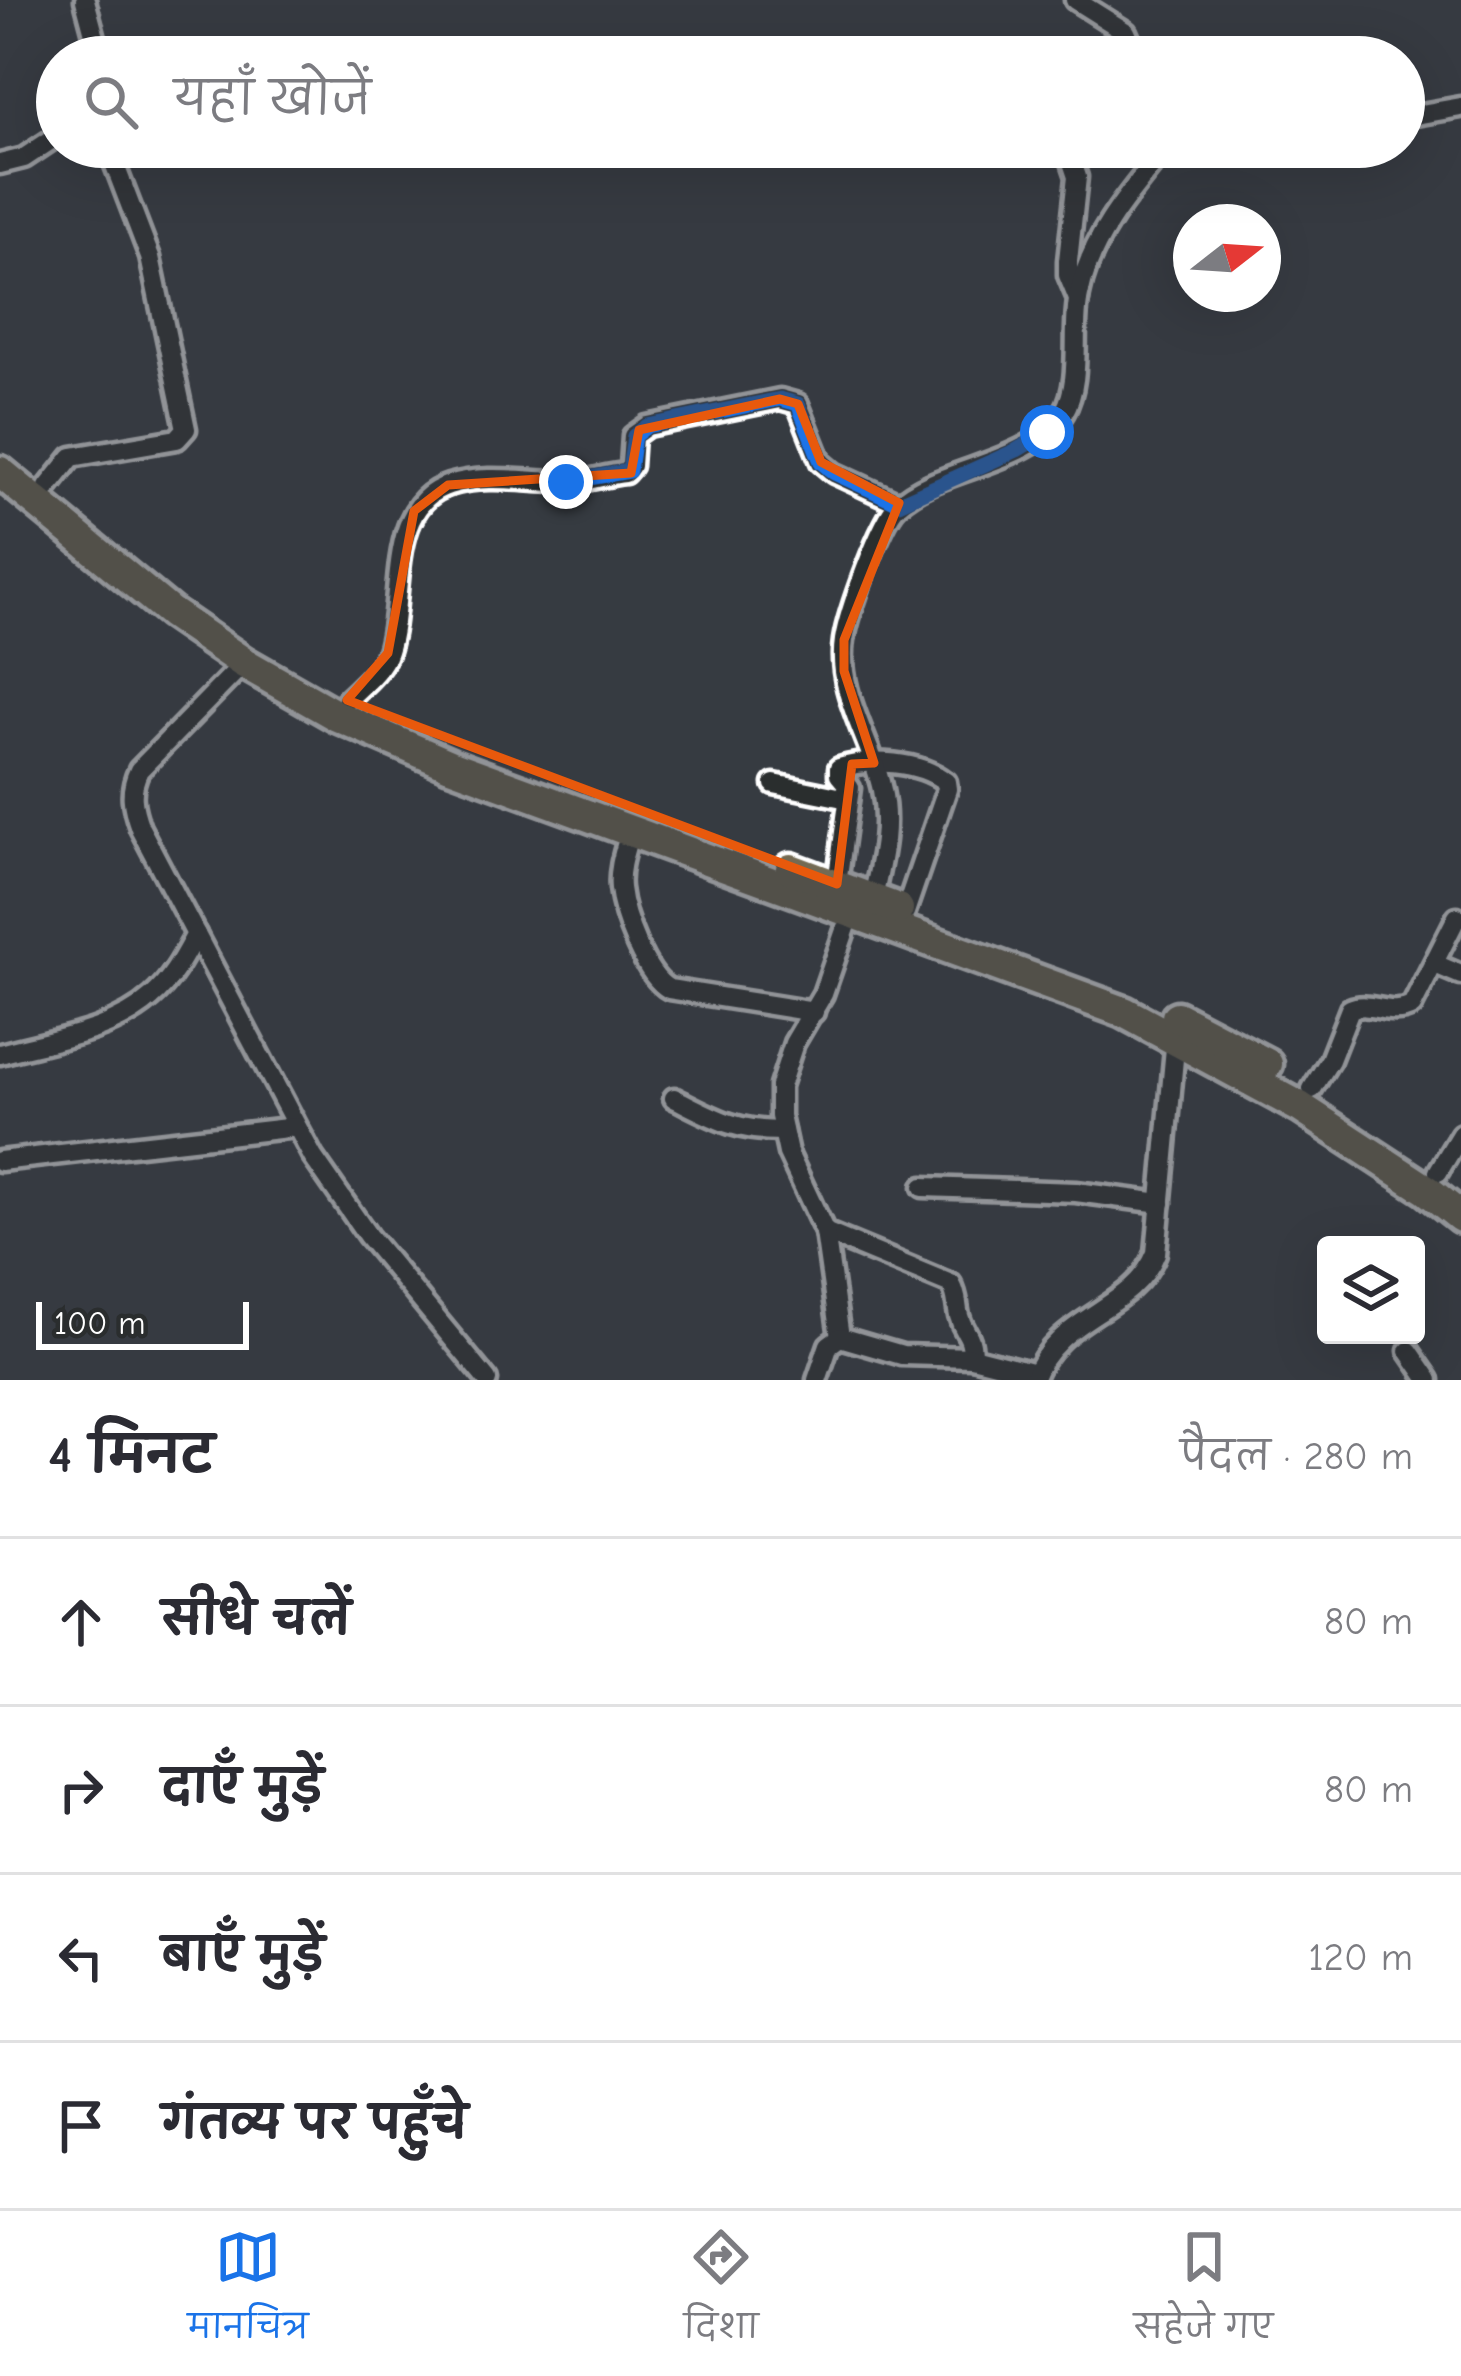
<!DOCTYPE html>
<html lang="hi">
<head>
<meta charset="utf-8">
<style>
	:root { --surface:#fff; --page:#f7f7f7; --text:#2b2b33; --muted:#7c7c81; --line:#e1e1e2; --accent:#1a73e8 }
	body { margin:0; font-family:"Comic Neue","Playpen Sans Deva",sans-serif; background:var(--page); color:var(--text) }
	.controls { position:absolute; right:36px; bottom:36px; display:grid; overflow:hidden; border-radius:12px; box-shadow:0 12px 48px #0002 }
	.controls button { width:108px; height:108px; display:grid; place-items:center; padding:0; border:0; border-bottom:3px solid var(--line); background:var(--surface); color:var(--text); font:60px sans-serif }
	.compass { position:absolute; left:1173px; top:204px; width:108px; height:108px; border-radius:50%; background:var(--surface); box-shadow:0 12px 48px #0002; rotate:73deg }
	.scale { position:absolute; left:36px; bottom:30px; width:213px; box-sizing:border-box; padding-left:12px; border:6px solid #fff; border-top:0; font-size:33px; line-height:42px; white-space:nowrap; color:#fff; -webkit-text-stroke:9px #2a2d2e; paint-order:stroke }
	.stop { position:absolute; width:36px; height:36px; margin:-27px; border:9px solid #1a73e8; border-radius:50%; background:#fff }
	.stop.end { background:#1a73e8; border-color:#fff; box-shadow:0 3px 12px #0008 }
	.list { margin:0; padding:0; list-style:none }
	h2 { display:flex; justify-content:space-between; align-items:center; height:156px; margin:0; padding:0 48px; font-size:51px }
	h2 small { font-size:39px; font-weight:400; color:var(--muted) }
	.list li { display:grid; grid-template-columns:78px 1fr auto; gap:36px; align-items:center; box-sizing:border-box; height:168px; padding:0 48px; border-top:3px solid var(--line) }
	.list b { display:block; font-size:45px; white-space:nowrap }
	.list em { font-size:39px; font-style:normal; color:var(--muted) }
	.icon { flex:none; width:66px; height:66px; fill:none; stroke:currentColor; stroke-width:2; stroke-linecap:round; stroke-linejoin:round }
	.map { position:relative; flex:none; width:1461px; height:1380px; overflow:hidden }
	.search { position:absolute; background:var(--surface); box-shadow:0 12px 48px #0002; left:36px; right:36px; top:36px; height:132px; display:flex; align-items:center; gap:30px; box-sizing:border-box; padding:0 42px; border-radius:66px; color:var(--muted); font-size:45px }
	.sheet { height:828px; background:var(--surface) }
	nav { display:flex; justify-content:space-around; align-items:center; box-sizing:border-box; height:168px; border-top:3px solid var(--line); background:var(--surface); font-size:33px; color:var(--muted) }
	nav a { display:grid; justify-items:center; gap:6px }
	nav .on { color:var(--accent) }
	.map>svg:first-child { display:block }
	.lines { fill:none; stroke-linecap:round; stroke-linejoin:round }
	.minor-casing { stroke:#fff; stroke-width:27 }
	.highway-casing { stroke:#fff; stroke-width:39 }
	.minor { stroke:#2a2d2e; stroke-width:18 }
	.highway { stroke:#736b52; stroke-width:30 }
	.route { stroke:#1a73e8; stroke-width:15 }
	.marked { fill:none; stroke:#e8590c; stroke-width:9; stroke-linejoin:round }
</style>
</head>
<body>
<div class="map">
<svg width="1461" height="1380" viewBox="0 0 1461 1380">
	<rect width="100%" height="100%" fill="#363b41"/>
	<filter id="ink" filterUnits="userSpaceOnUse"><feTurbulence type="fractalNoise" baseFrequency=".00833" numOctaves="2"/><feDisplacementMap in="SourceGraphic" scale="24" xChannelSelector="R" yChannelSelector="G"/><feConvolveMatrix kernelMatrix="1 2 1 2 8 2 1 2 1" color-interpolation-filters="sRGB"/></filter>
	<g filter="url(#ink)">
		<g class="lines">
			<g class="minor-casing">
				<g id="minor">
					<polyline points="85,0 100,57"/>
					<polyline points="1075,0 1126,32 1137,57"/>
					<polyline points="1404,117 1461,107"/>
					<polyline points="1067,147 1077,177 1068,261 1068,275 1078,299"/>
					<polyline points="0,164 24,158 57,136"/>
					<polyline points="48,487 72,457 177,439 186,429 150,257 108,147"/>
					<path d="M244,663L139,770C129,791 132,806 140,828L313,1157L368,1236L487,1380"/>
					<path d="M347,700C361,686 382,670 388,651C405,600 385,505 449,485C489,473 529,483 570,482C588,481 606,475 625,473L631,466L633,436L647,426L780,399L798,404L821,462L834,473L899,503"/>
					<polyline points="774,784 848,799"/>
					<path d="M630,832C625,850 618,869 620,888C623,916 645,976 669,989L814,1012"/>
					<path d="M837,884L850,788L839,775V768C870,758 920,761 946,782L947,789L905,912"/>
					<path d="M873,898C881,861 890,828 882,790C872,741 836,693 844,640C848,614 880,522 898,505C938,466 1032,466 1064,412C1083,379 1071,331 1079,295C1090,237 1131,191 1167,147"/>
					<polyline points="1435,964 1461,975"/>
					<path d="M0,1054C50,1040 112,1033 152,997C172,980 184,956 196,934"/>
					<path d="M1312,1089L1330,1060L1350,1009C1371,1000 1390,1018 1412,1006L1457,917"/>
					<path d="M674,1098C716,1119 734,1131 783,1131"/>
					<polyline points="0,1161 296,1127"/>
					<polyline points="1438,1172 1461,1134"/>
					<polyline points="923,1187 1076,1192 1161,1203"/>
					<path d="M825,1232L951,1284C958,1296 956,1303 959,1316C964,1335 972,1332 972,1357"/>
					<polyline points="840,1337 825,1232 788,1153 780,1116 780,1086 794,1043 823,994 851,913"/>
					<polyline points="1409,1351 1429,1380"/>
					<polyline points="817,1380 829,1345 840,1337 902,1355 972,1357 1035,1373"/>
					<path d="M1033,1380C1057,1314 1133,1312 1156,1253L1176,1037"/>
				</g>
			</g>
			<g class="highway-casing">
				<g id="highway">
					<polyline points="0,472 171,613 244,663 337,716 450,765 1124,1012 1300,1107 1427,1190 1461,1217"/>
					<polyline points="791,869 898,909"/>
					<polyline points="1177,1017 1267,1064"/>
				</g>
			</g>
			<use href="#minor" class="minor"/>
			<use href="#highway" class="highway"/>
		</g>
	</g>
	<g class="lines" filter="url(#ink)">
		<polyline class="route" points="566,482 629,471 634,436 647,426 780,399 798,404 821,462 834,473 899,503 1017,450 1047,432"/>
	</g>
	<path d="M0 0H1461V1380H0ZM780,399L798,404L821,462L899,503L844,640V671L874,763L852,764L837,884L347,700L388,653L414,511L448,485L631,473L639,430Z" fill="#363b41" fill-opacity=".55" fill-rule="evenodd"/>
	<path class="marked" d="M780,399L798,404L821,462L899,503L844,640V671L874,763L852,764L837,884L347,700L388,653L414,511L448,485L631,473L639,430Z"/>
</svg>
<div class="controls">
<button><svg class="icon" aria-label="layers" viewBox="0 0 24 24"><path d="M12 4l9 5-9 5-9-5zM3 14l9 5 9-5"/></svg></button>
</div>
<svg class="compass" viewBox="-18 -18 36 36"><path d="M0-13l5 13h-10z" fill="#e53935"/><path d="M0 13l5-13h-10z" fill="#7c7c81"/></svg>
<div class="scale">100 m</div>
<div class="stop" style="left:1047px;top:432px"></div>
<div class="stop end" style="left:566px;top:482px"></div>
<div class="search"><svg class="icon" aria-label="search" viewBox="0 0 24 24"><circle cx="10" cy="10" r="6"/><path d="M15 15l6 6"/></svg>यहाँ खोजें</div>
</div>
<section class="sheet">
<h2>4 मिनट<small>पैदल · 280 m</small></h2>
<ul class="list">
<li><svg class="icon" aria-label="ahead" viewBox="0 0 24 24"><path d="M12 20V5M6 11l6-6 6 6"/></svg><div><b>सीधे चलें</b></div><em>80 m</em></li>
<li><svg class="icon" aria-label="right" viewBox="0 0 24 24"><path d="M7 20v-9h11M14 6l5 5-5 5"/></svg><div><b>दाएँ मुड़ें</b></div><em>80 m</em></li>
<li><svg class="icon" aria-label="left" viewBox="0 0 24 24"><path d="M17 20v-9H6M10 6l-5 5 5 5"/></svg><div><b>बाएँ मुड़ें</b></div><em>120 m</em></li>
<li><svg class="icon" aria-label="arrive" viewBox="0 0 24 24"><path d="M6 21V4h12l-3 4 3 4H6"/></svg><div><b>गंतव्य पर पहुँचे</b></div></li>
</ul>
</section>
<nav>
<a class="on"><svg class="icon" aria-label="map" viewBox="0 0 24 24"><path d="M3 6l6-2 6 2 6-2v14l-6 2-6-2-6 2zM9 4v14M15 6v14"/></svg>मानचित्र</a>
<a><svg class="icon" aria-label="directions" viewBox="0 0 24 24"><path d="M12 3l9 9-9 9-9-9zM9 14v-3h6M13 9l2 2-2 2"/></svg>दिशा</a>
<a><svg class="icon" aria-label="saved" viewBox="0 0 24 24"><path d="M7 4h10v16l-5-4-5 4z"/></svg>सहेजे गए</a>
</nav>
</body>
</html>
